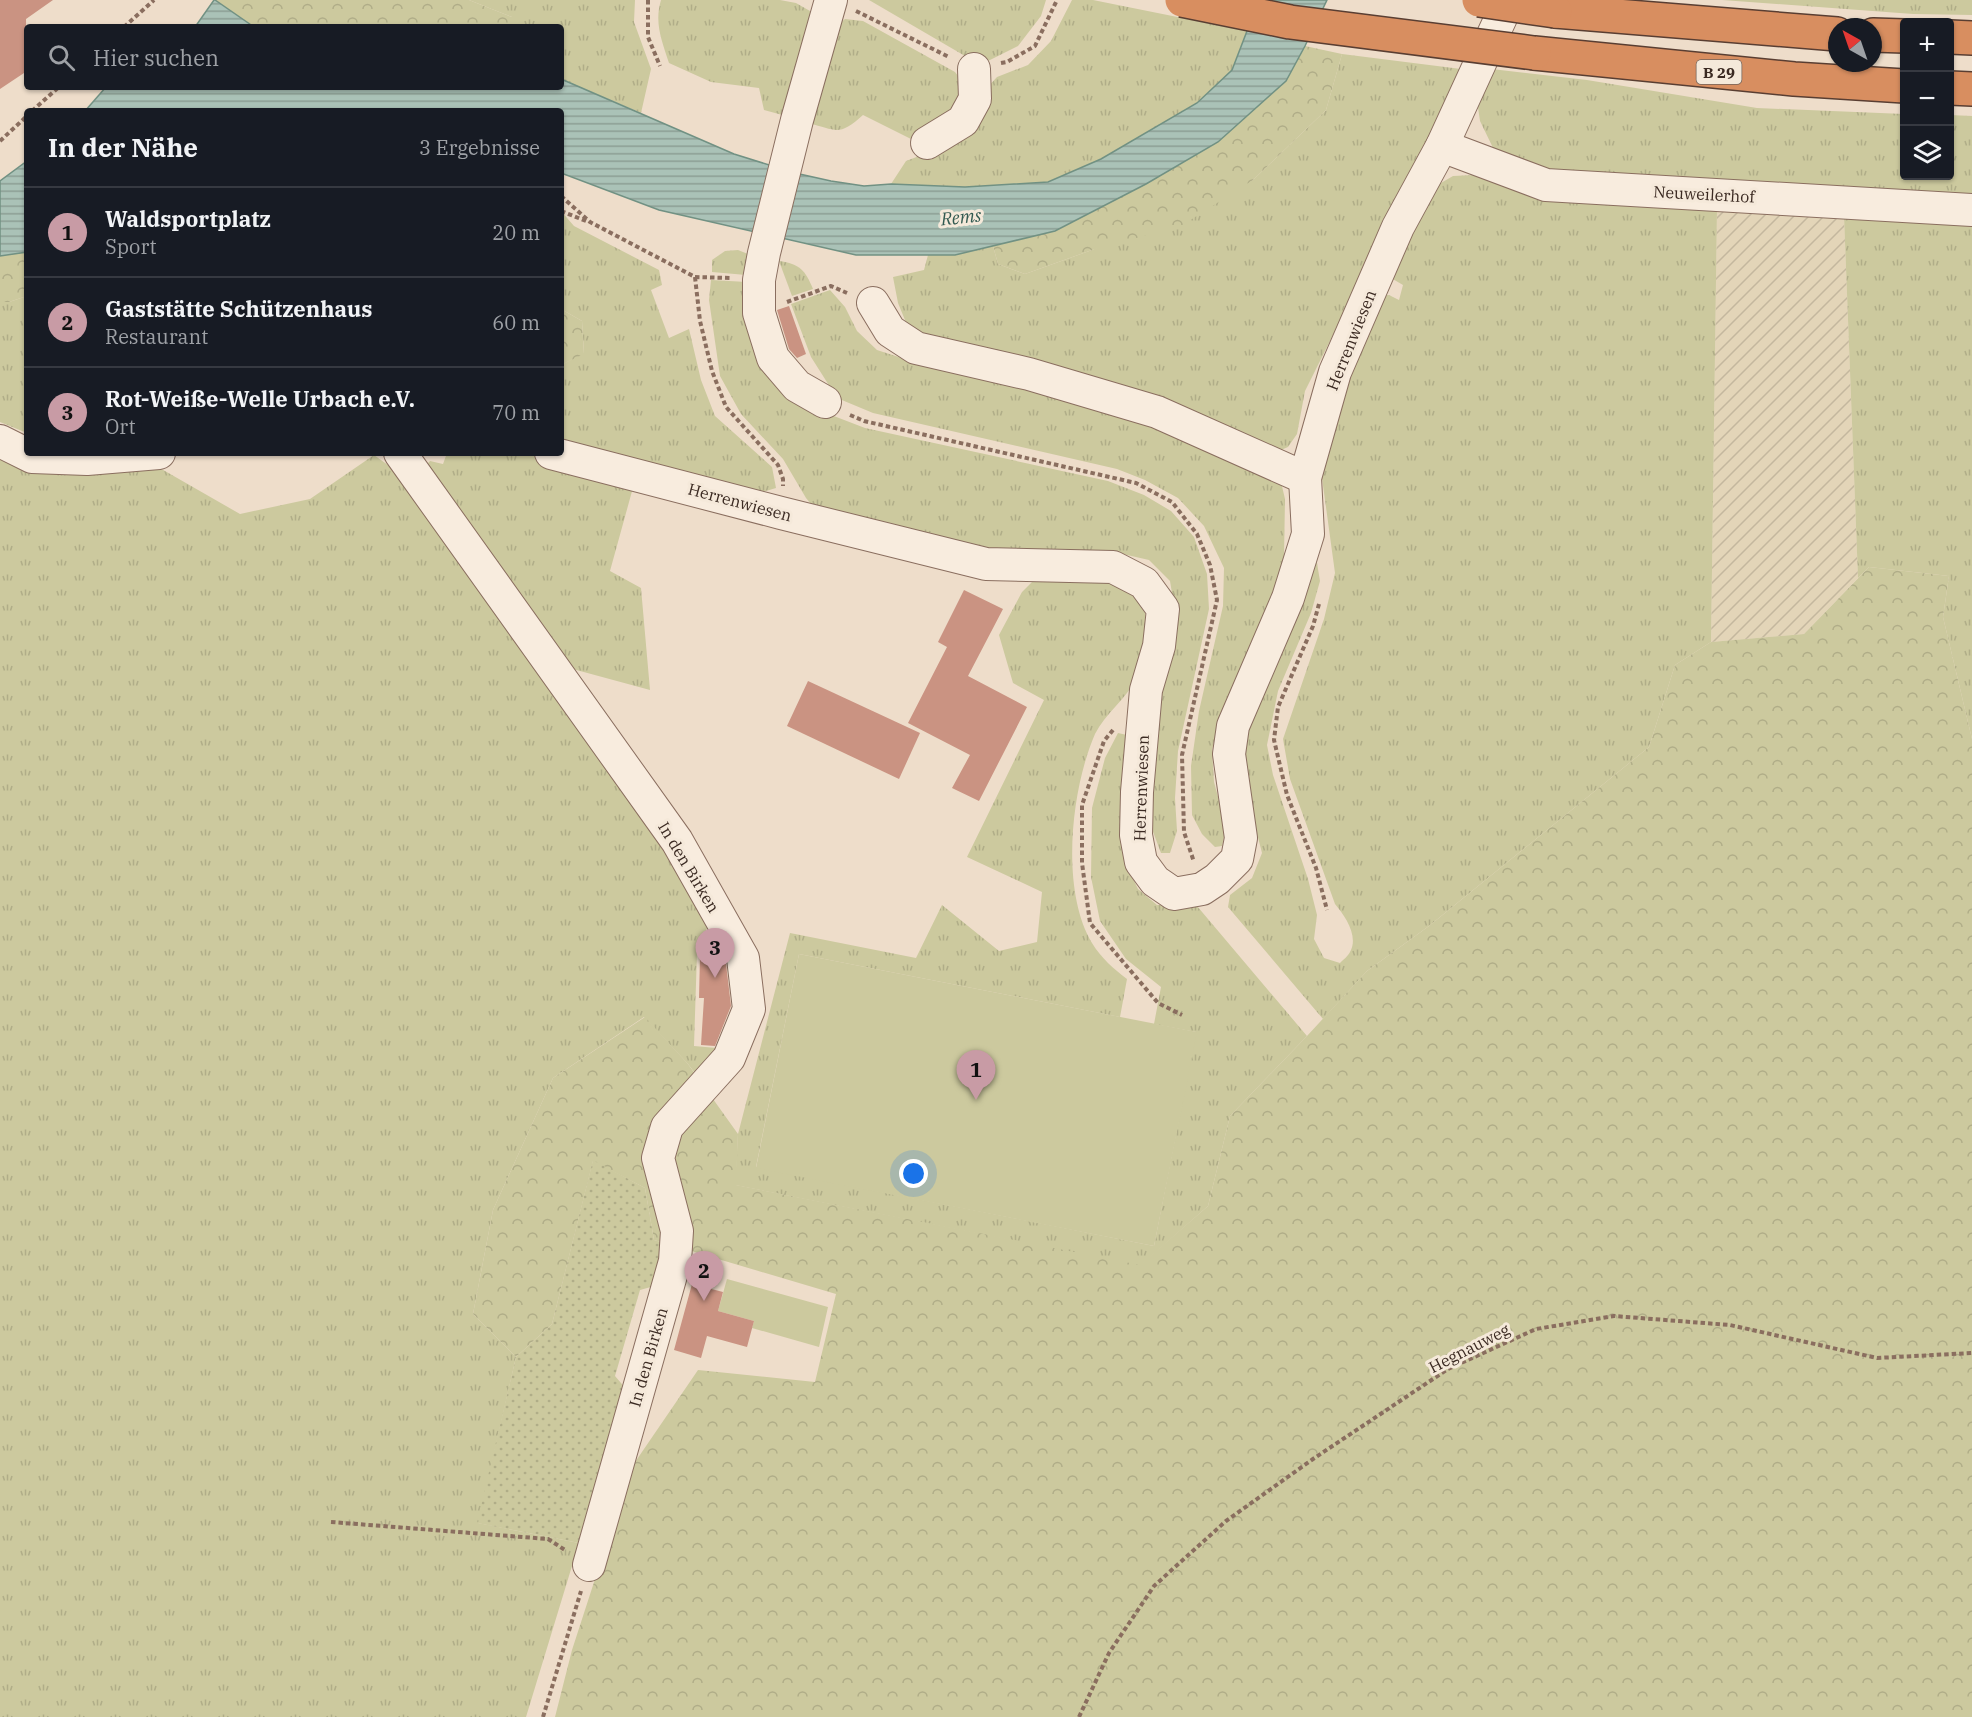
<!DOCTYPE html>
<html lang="de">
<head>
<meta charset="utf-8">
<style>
	:root { --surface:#171b24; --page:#20242c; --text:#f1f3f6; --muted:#9ea1a6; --line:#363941; --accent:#c89ba5 }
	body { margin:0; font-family:"IBM Plex Serif",serif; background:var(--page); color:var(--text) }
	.controls { position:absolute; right:18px; top:18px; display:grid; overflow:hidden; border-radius:6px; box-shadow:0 2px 4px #0004 }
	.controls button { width:54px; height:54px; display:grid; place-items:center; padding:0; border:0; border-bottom:2px solid var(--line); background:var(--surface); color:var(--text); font:30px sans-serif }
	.compass { position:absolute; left:1828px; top:18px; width:54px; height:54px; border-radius:50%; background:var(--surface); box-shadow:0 2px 4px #0004; rotate:320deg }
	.you { position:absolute; left:914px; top:1174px; width:21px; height:21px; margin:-15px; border:4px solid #fff; border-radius:50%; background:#1a73e8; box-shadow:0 0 0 9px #1a73e833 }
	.badge { display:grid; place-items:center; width:39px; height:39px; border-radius:50%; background:var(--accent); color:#111; font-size:20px; font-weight:700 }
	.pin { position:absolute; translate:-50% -50px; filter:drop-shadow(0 2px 3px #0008) }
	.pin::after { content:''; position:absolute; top:32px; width:21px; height:18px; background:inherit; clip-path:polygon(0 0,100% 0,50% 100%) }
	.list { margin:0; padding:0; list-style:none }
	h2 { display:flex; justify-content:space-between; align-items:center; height:78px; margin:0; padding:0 24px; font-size:26px }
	h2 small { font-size:20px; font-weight:400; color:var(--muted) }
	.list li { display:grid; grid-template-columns:39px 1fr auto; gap:18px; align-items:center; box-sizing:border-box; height:90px; padding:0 24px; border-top:2px solid var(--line) }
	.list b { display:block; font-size:22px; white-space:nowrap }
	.list p { margin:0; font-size:20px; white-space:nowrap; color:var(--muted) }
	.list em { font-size:20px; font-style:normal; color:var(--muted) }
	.icon { flex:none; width:33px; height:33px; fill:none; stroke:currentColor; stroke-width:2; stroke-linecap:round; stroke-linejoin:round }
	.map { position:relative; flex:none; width:1972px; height:1717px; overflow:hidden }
	.search { position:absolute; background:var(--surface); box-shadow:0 2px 4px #0004; left:24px; top:24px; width:540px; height:66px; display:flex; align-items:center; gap:15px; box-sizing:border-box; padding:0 21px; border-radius:6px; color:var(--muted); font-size:22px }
	.panel { position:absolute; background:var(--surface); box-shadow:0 2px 4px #0004; left:24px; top:108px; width:540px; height:348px; border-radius:6px }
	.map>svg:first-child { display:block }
	.farmland { fill:url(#farmland-furrows) }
	.grass { fill:url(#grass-tufts) }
	.forest { fill:url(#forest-crowns) }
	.park { fill:#ccc99e }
	.garden { fill:url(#garden-dots) }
	.water { fill:url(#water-rules); stroke:#719183; stroke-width:1.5 }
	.building { fill:#ca9382 }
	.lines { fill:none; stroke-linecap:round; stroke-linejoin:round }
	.minor-casing { stroke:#8a6e5f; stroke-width:34 }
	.highway-casing { stroke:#593e32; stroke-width:36 }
	.path { stroke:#8a6e5f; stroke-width:4; stroke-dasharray:4.5 3; stroke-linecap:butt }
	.minor { stroke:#f8ecde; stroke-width:32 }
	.highway { stroke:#d88e60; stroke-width:33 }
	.highway-bridge-casing { stroke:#593e32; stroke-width:36; stroke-linecap:butt }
	.highway-bridge { stroke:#d88e60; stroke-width:33 }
	.labels { text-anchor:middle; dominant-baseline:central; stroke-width:6; stroke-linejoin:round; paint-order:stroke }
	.shield { fill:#f5e9da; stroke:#736359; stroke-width:1.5 }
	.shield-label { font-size:15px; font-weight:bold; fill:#3b2a22 }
	.street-label { font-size:16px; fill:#3b2a22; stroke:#f5e9da }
	.water-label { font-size:18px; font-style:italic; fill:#325a51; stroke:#f5e9da }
</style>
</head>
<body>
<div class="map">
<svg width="1972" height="1717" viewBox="0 0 1972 1717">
	<defs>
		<pattern id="farmland-furrows" width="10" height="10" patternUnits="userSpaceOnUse" patternTransform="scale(1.5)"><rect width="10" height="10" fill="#e3d5b8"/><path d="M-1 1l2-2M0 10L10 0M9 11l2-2" fill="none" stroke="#c4b79e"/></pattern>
		<pattern id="grass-tufts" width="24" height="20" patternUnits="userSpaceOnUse" patternTransform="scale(1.5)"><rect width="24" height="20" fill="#ccc99e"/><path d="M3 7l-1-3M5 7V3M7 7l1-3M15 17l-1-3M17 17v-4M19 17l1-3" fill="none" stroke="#b0ad88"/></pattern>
		<pattern id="forest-crowns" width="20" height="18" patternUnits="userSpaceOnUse" patternTransform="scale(1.5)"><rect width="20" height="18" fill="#ccc99e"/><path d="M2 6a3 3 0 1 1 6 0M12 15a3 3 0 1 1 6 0" fill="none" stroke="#b0ad88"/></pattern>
		<pattern id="garden-dots" width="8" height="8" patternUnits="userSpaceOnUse" patternTransform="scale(1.5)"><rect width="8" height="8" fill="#ccc99e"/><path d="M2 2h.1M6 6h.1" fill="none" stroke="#b0ad88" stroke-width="1.8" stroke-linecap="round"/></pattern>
		<pattern id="water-rules" width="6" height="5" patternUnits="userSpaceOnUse" patternTransform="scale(1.5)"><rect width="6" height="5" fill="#aac2b7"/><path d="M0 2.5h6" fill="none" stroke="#8c9e94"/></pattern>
	</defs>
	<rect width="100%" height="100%" fill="#eeddca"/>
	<polygon class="farmland" points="1717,209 1844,216 1858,578 1804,634 1711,642"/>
	<g class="grass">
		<polygon points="469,0 635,0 634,22 651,69 641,113 561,79 561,27 512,27 512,17"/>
		<path d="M661,0H780L796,3L810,11L814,27L786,116L764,110L759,88L711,82L669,63C662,41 654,23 661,0Z"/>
		<polygon points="869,0 1046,0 1041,16 1018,46 988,61 965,56"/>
		<polygon points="1072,0 1093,0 1247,31 1232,70 1197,103 1101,159 1048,182 965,187 891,184 906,161 956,142 985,90 997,77 1028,65 1051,41"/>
		<polygon points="1722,0 1972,0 1972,15 1913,14"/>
		<path d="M845,19L863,21L955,72L965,85L962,106L913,140L863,115C840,136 837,131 809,123L835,27Z"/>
		<polygon points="1342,54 1461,69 1430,141 1305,391 1297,434 1288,447 1274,453 943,347 907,325 898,303 893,277 924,270 928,255 955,255 993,246 998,264 1025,274 1092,250 1253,180 1326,110"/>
		<polygon points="1483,68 1587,80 1757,108 1904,114 1904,176 1950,176 1950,115 1972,116 1972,204 1527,170 1495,152 1480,121 1476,94"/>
		<path d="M1495,174L1717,209L1711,642L1675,665L1649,747L1429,926L1367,971L1323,1019L1228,907L1230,895L1252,878L1262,853L1246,791L1242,747L1310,563H1317L1320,581L1311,613L1278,691L1267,745L1273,775L1308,879L1317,915L1314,939L1324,958L1340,963C1343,960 1348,956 1350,952C1359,936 1345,916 1335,904L1290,779L1283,739L1324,619L1335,573L1322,478L1349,364L1373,296L1389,295L1399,300L1403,285L1391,278L1434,187L1453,176Z"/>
		<polygon points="561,211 574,226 659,270 662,285 651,290 669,338 689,329 701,380 715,416 772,467 776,488 753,495 561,440 561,365 584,353 582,321 561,309"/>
		<polygon points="1844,216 1972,223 1972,739 1943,617 1949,576 1869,567 1858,578"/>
		<polygon points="738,250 748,254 746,275 712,272 712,260 725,251"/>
		<path d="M779,261C800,264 805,270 813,289L792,296Z"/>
		<polygon points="711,280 747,282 747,304 826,413 865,428 1108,481 1144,495 1171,511 1194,537 1207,574 1209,609 1178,751 1175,798 1177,831 1170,853 1161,853 1152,829 1148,761 1175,611 1170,581 1149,560 1114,552 995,551 821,516 806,498 783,459 741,414 720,376 709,300"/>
		<polygon points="830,290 845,307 857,331 877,350 914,362 1102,400 1281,482 1285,499 1284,557 1279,583 1219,719 1212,750 1214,782 1224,819 1225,833 1222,846 1215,847 1202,834 1192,815 1191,766 1199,711 1223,606 1224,568 1204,526 1178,498 1145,480 1117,469 873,413 837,398 811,357 791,304"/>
		<polygon points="27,296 27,433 0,422 0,302 9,302"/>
		<polygon points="447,453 529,453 634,484 610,571 641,588 650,690 569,668 425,466 430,461 443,464"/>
		<polygon points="374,455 417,486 711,918 697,953 694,1046 728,1049 701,1081 688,1064 644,1017 553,1078 493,1210 473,1314 516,1357 478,1523 579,1543 526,1717 0,1717 0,458 67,474 158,467 240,514 310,499"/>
		<path d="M1097,576C1106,580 1123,582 1131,589C1152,608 1147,633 1141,657C1140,664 1139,673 1136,679C1126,699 1105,714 1095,734C1071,789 1060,890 1092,943C1101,958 1114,969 1127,979L1120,1017L799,954L756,1167L1154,1246L1196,1032L1154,1024L1161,987L1126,959L1100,921L1091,877L1092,808L1105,758L1118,733L1127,735L1125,862L1138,889L1157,905L1197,906L1307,1036L1230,1116L1208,1206L1140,1266L735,1185L738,1134L790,933L916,958L942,905L999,951L1037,942L1042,892L967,857L1044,700L1013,683L999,635L1022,592L1032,582Z"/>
	</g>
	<g class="forest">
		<polygon points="215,0 469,0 512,17 512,27 254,27"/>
		<polygon points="1305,46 1342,54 1326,110 1253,180 1181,226 1092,250 1025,274 998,264 993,246 1055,231 1146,184 1218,142 1286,81"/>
		<polygon points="27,252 27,296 9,302 0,302 0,256"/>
		<polygon points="561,309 582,321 584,354 561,365"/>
		<polygon points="1869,567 1949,576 1943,617 1972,739 1972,1717 555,1717 572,1650 631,1468 698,1370 815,1382 836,1294 654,1240 645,1188 593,1161 552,1324 516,1357 473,1314 493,1210 553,1078 645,1017 688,1064 738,1134 736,1185 1140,1265 1208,1206 1230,1116 1307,1036 1367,971 1429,926 1649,747 1675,665 1711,642 1804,634"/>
	</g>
	<g class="park">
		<polygon points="799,954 1197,1032 1154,1246 756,1168"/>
		<polygon points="727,1279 828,1307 819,1347 752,1328 754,1321 718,1311"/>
	</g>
	<polygon class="garden" points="593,1160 645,1188 654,1240 668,1244 658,1285 640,1290 615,1376 627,1390 579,1543 477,1523 516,1357 552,1324"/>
	<g class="water">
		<polygon points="214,0 215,0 254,27 195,27"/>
		<polygon points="1256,0 1327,0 1305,46 1286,81 1218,142 1146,184 1055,231 955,255 856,255 659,210 561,173 561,111 85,111 106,87 561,87 561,79 734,154 795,173 831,181 864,186 891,184 965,187 1048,182 1101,159 1197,103 1232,70 1247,31"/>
		<polygon points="27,161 27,252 0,256 0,181"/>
	</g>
	<g class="building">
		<polygon points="0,0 53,0 26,19 27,71 0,89"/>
		<polygon points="789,306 806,354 797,358 789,349 777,310"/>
		<polygon points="964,590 1003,609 968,676 1027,707 979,801 952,788 970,755 908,723 947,647 938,642"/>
		<polygon points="808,681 920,733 899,779 787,726"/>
		<polygon points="700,957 722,957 726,964 731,1006 715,1046 701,1045 704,998 699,998"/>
		<polygon points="692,1284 723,1292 718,1311 754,1321 747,1347 707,1336 701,1358 674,1350"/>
	</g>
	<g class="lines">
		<g class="minor-casing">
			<g id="minor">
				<polyline points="927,143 963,121 975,99 974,69"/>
				<polyline points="1442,146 1546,185 1972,210"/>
				<polyline points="873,303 890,331 916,348 1029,374 1157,412 1305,478"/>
				<polyline points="825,402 797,386 773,358 759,313 759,280 764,253 797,120 831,0"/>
				<polyline points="0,441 32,457 87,459 159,453"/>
				<polyline points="400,453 677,841 743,958 749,1009 729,1058 667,1127 658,1158 677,1231 675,1261 589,1565"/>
				<polyline points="551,453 781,513 986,564 1113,567 1144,583 1163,609 1159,646 1146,690 1137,792 1136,835 1141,862 1155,881 1174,894 1202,889 1217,879 1237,859 1241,838 1229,754 1233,726 1288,598 1308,534 1305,478 1335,372 1398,227 1442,146 1509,0"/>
			</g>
		</g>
		<g class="highway-casing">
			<g id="highway">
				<polyline points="1555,11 1837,34"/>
				<polyline points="1873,35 1904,36"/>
				<polyline points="1950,37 1972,38"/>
				<polyline points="1534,53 1794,79 1904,86"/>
				<polyline points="1950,88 1972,89"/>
			</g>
		</g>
		<g class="path">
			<polyline points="648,0 648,37 660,66"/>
			<polyline points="856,11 949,57"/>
			<polyline points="124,27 154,0"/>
			<polyline points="1001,63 1007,62 1035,46 1057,0"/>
			<polyline points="32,111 59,87"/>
			<polyline points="0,141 27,116"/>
			<polyline points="561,196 590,222 695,277 700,321 712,371 726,407 778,465 783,479 783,486"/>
			<polyline points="561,211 586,221"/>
			<polyline points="695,277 730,278"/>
			<polyline points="787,302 831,286 847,293"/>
			<polyline points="850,415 864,421 1136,483 1172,502 1197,534 1210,565 1217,600 1182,755 1184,832 1194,862"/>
			<polyline points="1319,604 1313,626 1278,707 1274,740 1287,795 1316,868 1327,910"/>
			<polyline points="1113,730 1104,741 1082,805 1082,863 1090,923 1158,1003 1182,1015"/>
			<polyline points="331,1522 548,1539 565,1550"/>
			<polyline points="543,1717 581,1591"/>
			<polyline points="1079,1717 1109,1653 1154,1586 1226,1521 1313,1459 1448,1369 1536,1329 1614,1316 1730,1325 1877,1358 1972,1353"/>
		</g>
		<use href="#minor" class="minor"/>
		<use href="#highway" class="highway"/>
		<g class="highway-bridge-casing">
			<g id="highway-bridge">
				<polyline points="1182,0 1290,22 1534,53"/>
				<polyline points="1479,0 1555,11"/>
			</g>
		</g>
		<use href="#highway-bridge" class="highway-bridge"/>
	</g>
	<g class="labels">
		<rect class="shield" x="1696.5" y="60" width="45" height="24" rx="4.5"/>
		<g class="shield-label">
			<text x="1719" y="72">B 29</text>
		</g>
		<g class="street-label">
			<text transform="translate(1704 194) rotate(3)">Neuweilerhof</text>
			<text transform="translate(1351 340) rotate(-68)">Herrenwiesen</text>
			<text transform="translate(740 502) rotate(15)">Herrenwiesen</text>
			<text transform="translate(1141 788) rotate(-88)">Herrenwiesen</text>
			<text transform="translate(689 867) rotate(59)">In den Birken</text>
			<text transform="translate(1469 1348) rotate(-27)">Hegnauweg</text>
			<text transform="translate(648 1357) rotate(-74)">In den Birken</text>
		</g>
		<g class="water-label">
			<text transform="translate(961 217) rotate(-6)">Rems</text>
		</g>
	</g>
</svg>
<div class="controls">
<button>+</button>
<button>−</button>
<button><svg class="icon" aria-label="layers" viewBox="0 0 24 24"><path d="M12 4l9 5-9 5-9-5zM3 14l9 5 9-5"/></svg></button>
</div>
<svg class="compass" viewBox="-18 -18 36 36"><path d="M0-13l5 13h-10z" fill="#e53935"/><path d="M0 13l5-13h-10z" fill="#9ea1a6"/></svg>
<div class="you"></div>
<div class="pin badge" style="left:976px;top:1100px">1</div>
<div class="pin badge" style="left:704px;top:1301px">2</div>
<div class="pin badge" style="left:715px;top:978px">3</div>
<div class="search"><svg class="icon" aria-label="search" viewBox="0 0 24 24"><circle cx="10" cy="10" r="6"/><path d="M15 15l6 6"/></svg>Hier suchen</div>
<section class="panel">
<h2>In der Nähe<small>3 Ergebnisse</small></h2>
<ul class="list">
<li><span class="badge">1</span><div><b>Waldsportplatz</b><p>Sport</p></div><em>20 m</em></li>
<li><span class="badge">2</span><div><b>Gaststätte Schützenhaus</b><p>Restaurant</p></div><em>60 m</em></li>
<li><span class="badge">3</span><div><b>Rot-Weiße-Welle Urbach e.V.</b><p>Ort</p></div><em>70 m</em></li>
</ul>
</section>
</div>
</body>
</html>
